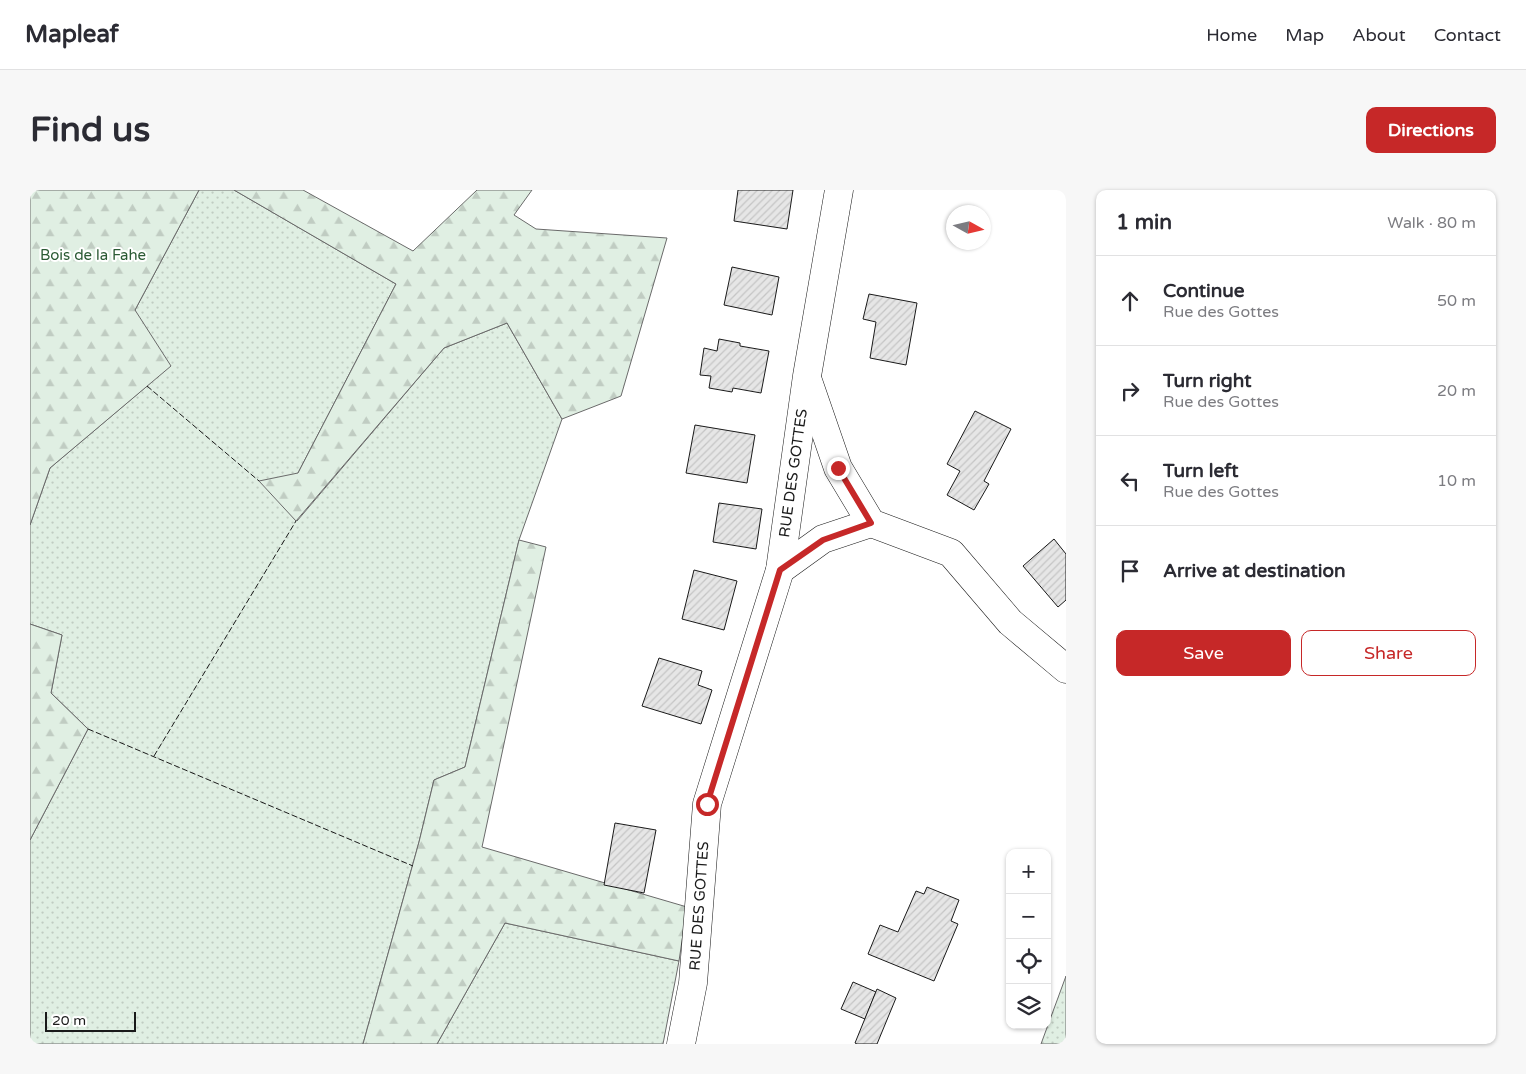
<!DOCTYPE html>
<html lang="en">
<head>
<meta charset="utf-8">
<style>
	:root { --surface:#fff; --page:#f7f7f7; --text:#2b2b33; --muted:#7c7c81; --line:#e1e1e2; --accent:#c62828 }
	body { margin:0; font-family:"Varela Round",sans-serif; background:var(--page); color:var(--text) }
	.controls { position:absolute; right:15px; bottom:15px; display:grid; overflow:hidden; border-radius:10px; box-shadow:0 1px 4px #0004 }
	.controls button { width:45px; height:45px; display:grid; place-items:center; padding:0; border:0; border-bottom:1px solid var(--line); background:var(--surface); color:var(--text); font:25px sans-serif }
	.compass { position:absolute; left:916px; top:15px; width:45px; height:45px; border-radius:50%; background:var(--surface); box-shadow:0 1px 4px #0004; rotate:98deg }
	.scale { position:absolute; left:15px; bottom:12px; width:91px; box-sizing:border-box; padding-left:5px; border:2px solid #1a1a1a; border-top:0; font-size:14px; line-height:18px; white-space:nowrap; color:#1a1a1a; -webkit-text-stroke:4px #fff; paint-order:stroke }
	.stop { position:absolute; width:15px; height:15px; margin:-11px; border:4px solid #c62828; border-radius:50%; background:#fff }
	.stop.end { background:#c62828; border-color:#fff; box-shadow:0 1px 5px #0008 }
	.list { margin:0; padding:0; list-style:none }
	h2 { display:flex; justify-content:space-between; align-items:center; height:65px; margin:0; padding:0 20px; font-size:21px }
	h2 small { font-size:16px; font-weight:400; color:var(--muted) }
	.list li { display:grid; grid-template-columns:32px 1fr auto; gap:15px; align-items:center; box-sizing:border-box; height:90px; padding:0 20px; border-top:1px solid var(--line) }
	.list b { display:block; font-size:19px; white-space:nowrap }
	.list p { margin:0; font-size:16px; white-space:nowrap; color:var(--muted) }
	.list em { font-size:16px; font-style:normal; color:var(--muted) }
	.actions { display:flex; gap:10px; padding:15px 20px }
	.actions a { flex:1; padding:11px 0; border:1px solid var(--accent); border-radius:10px; text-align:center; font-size:18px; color:var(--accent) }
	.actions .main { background:var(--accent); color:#fff }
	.icon { flex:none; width:28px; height:28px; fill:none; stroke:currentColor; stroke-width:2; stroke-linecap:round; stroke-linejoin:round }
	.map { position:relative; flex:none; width:1036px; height:854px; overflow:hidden; border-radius:10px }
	header { display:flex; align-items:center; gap:30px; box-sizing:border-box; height:70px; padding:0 25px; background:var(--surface); border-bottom:1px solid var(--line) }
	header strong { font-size:24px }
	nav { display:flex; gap:28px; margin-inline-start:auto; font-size:18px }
	.intro { display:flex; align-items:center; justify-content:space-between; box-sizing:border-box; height:120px; padding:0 30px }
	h1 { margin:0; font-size:35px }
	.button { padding:12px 22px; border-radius:10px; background:var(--accent); color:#fff; font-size:18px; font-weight:700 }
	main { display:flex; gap:30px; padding:0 30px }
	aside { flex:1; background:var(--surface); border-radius:10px; box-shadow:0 1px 4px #0004 }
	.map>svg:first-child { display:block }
	.grass { fill:url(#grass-dots); stroke:#6a6a6a }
	.forest { fill:url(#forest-firs); stroke:#6a6a6a }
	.building { fill:url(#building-hatch); stroke:#1a1a1a }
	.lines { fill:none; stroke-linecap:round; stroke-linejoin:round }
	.street-casing { stroke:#1a1a1a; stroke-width:29 }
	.street { stroke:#fff; stroke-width:28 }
	.fence { stroke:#1a1a1a; stroke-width:1; stroke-dasharray:6 2.5; stroke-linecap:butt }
	.route { stroke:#c62828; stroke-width:6 }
	.labels { text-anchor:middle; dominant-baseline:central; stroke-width:4; stroke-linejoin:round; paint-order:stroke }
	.park-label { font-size:15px; fill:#2b5a34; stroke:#fff }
	.street-label { font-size:15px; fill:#1a1a1a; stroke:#fff }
</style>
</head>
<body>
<header>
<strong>Mapleaf</strong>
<nav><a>Home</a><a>Map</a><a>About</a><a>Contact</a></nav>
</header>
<div class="intro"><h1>Find us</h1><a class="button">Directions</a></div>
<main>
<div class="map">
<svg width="1036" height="854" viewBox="0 0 1036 854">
	<defs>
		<pattern id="grass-dots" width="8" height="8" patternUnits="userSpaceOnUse" patternTransform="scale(1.25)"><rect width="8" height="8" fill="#e0efe3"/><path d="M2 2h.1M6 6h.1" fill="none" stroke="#c0ccc2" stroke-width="1.8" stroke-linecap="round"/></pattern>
		<pattern id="forest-firs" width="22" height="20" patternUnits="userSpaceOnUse" patternTransform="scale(1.25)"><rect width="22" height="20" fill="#e0efe3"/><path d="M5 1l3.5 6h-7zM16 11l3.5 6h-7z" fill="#c0ccc2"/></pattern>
		<pattern id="building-hatch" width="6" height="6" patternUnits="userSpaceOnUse" patternTransform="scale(1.25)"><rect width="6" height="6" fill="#e6e6e6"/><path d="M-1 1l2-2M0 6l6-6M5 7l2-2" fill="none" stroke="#c5c5c5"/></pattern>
	</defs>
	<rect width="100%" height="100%" fill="#fff"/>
	<g class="grass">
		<polygon points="169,0 204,0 366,94 268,283 267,331 414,158 477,133 532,229 489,350 435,577 404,590 389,652 333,854 0,854 0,650 58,539 21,503 32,445 0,434 0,335 20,278 117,196 105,120"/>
		<polygon points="475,733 649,771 633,854 407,854"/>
		<polygon points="1036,786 1036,854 1011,854"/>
	</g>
	<g class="forest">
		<polygon points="0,0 169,0 105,120 141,176 20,278 0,335"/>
		<polygon points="204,0 273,0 383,61 447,0 502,0 484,25 506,39 637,48 591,206 532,229 477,133 414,158 266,331 229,291 268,283 366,94"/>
		<polygon points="489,350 516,357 452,657 657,717 649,771 475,733 407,854 333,854 389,652 404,590 435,577"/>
		<polygon points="0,434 32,445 21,503 58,539 0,650"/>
	</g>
	<g class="building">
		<polygon points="708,0 763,0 757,39 704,31"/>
		<polygon points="702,77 749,87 742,125 694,115"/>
		<polygon points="839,104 887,113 876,175 840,168 846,132 833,129"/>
		<polygon points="689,149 710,153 710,156 739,161 731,203 703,198 702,202 679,198 681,186 670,185 674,158 687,161"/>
		<polygon points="945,221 981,239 954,291 959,294 944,320 917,305 930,281 917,274"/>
		<polygon points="665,235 725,245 717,293 656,283"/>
		<polygon points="689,313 732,319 726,359 683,352"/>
		<polygon points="1024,349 1036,364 1036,410 1028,417 993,376"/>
		<polygon points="664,380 707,391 694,440 652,429"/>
		<polygon points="629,468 672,481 668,495 682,500 671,534 612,516"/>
		<polygon points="585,633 626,640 614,703 574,695"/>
		<polygon points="897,697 929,710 921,731 928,734 904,791 838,764 850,735 868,742 886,701 894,704"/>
		<polygon points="823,792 846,802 835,829 811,819"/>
		<polygon points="847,799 866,808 847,854 827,854 825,853"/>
	</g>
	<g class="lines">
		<g class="street-casing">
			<g id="street">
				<polyline points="778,191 808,278 841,333 921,363 980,432 1036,479"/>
				<polyline points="750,380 793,349 841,333"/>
				<polyline points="651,854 663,793 677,614 750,380 777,186 809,0"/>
			</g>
		</g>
		<use href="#street" class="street"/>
		<g class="fence">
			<polyline points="117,196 229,291"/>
			<polyline points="58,539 383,676"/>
			<polyline points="124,566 266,331"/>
		</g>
	</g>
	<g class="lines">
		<polyline class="route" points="677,614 750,380 793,350 841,333 808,278"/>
	</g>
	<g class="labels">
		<g class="park-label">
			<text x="63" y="65">Bois de la Fahe</text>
		</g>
		<g class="street-label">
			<text transform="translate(763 283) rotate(-82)">RUE DES GOTTES</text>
			<text transform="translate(669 716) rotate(-86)">RUE DES GOTTES</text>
		</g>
	</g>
</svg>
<div class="controls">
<button>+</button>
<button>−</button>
<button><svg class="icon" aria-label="locate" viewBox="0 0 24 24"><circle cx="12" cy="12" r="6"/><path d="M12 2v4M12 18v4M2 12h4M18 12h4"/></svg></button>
<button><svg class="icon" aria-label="layers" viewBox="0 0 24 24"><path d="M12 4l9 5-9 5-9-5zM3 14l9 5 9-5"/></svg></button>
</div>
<svg class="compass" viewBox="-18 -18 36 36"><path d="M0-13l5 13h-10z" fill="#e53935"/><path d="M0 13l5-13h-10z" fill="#7c7c81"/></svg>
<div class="scale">20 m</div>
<div class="stop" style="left:677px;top:614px"></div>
<div class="stop end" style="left:808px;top:278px"></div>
</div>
<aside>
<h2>1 min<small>Walk · 80 m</small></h2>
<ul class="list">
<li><svg class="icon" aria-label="ahead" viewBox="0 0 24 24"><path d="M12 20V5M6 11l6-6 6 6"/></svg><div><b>Continue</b><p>Rue des Gottes</p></div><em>50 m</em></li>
<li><svg class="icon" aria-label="right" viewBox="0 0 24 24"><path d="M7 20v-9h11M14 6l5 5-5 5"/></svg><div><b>Turn right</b><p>Rue des Gottes</p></div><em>20 m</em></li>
<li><svg class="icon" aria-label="left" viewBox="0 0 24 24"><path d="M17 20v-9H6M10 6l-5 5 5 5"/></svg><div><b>Turn left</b><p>Rue des Gottes</p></div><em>10 m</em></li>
<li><svg class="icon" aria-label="arrive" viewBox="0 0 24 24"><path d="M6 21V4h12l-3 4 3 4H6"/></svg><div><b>Arrive at destination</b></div></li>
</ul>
<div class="actions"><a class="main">Save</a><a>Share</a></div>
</aside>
</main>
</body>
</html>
